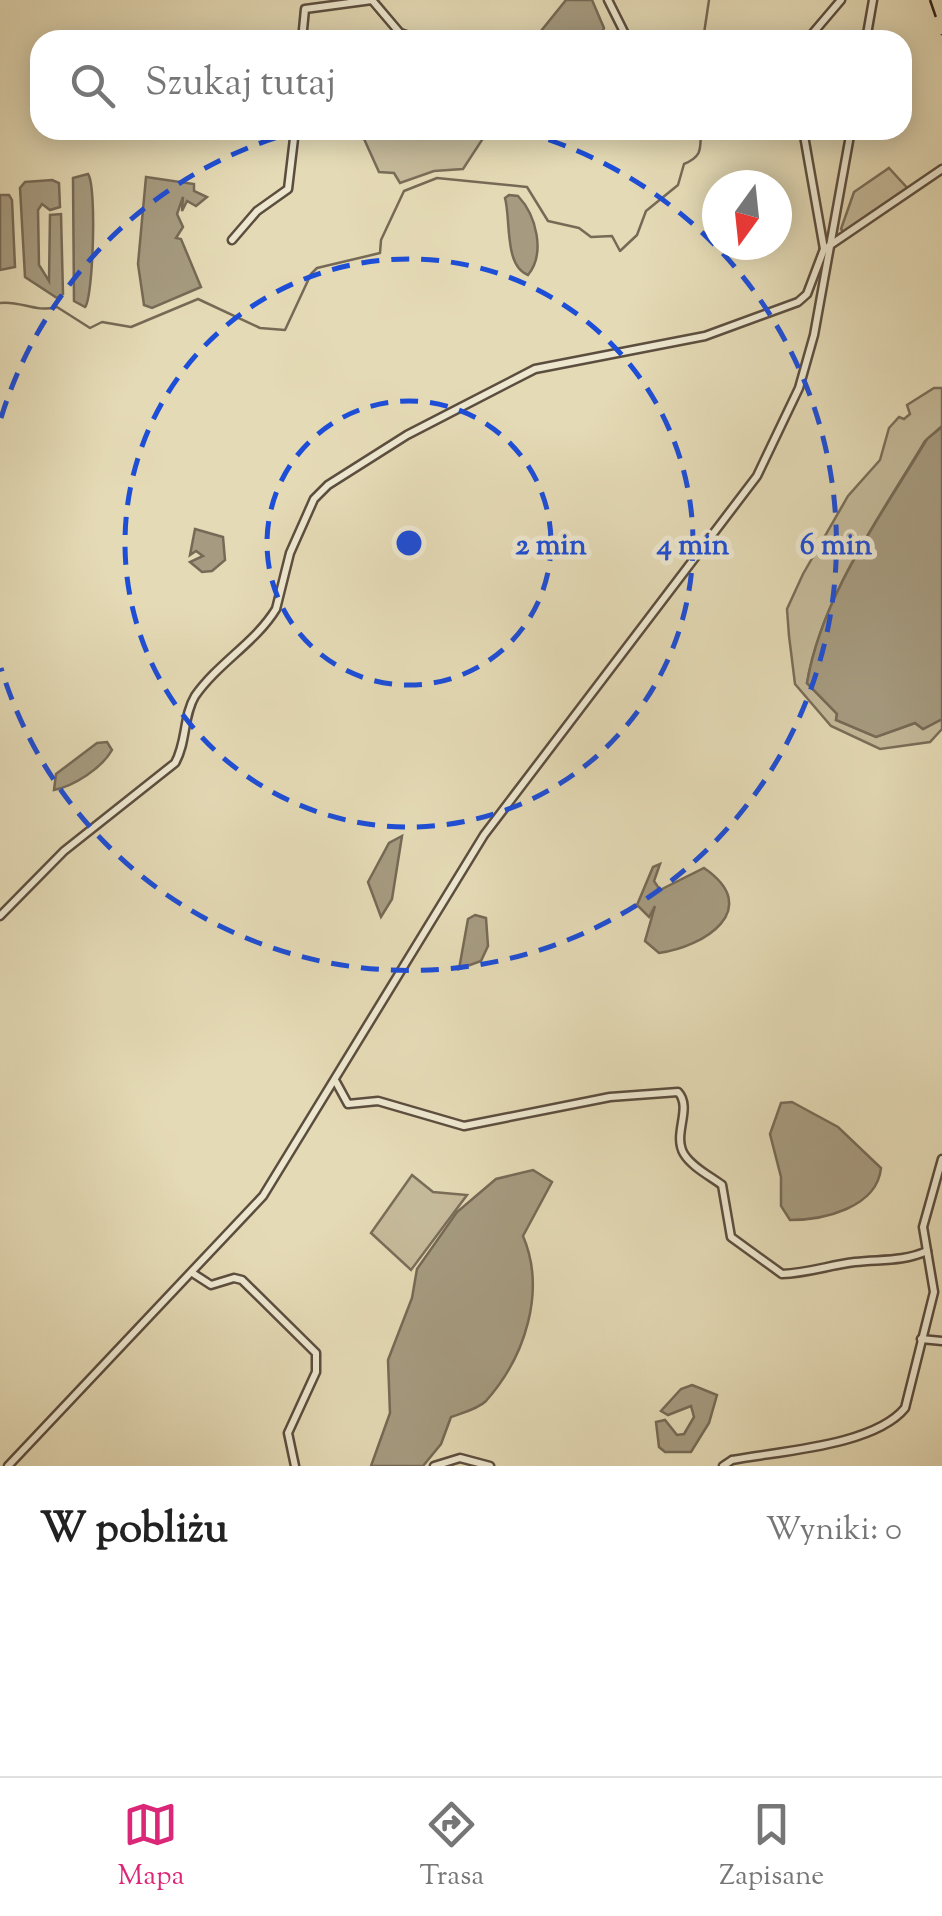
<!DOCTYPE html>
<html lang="pl">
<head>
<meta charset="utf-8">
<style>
	:root { --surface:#fff; --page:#f6f6f6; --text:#222; --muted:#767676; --line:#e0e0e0; --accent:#db2777 }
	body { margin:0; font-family:"Sorts Mill Goudy",serif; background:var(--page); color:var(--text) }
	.compass { position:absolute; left:702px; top:170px; width:90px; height:90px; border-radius:50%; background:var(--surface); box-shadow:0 5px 25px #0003; rotate:195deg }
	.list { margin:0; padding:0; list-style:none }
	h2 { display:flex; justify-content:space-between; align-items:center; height:130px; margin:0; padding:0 40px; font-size:42px }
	h2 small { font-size:32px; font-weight:400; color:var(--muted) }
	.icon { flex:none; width:55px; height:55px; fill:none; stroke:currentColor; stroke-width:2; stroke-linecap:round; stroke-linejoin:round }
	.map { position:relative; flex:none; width:942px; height:1466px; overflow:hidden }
	.search { position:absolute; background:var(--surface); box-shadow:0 5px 25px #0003; left:30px; right:30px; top:30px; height:110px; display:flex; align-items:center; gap:25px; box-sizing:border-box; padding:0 35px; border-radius:30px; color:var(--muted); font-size:38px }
	.sheet { height:310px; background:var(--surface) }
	nav { display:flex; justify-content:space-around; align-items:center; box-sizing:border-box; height:140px; border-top:2px solid var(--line); background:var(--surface); font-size:28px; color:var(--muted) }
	nav a { display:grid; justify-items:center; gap:5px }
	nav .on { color:var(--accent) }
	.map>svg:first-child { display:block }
	.green { fill:#c5ba9a; stroke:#7a6d59; stroke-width:2.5 }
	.water { fill:#a69b80; stroke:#766a56; stroke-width:2.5 }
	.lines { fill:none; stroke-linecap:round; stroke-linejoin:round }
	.stream { stroke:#766a56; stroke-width:2.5 }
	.street-casing { stroke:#5c4e3f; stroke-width:11 }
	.street { stroke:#ede7cf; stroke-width:6 }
	.rail { stroke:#2f2018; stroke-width:2.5; stroke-dasharray:18 18; stroke-linecap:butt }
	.ring { fill:none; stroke:#1d4ed8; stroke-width:5; stroke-dasharray:18 12 }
	.centre { fill:#1d4ed8; stroke:#ede7cf; stroke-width:5 }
	.ring-label { font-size:30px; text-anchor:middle; font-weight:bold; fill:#1d4ed8; stroke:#ede7cf; stroke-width:10; stroke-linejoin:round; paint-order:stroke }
</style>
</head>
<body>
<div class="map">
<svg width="942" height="1466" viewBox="0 0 942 1466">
	<rect width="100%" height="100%" fill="#e4dab5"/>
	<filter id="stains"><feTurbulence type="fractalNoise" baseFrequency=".002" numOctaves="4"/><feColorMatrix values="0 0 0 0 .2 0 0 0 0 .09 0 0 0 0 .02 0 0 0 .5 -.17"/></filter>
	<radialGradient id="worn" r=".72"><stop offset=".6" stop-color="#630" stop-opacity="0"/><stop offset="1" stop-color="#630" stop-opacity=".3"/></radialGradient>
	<g class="green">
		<polygon points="360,130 482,130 482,140 463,169 434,171 400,183 394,173 379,172"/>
		<polygon points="889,168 911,192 846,236 841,229 854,192"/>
		<path d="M934,388H942V426L925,441C880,517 822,595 807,683L837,714L836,720L876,737L915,723L923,729L942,719V729L930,742L880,749L831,726L795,684L789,636L787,609L803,574L848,496L880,460L889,428L899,417L904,419L910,414L907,405Z"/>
		<polygon points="412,1175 433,1192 467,1195 411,1270 371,1233"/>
	</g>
	<g class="water">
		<polygon points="566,0 592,0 604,28 598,40 563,40 541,31"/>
		<path d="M88,174C97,186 93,299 85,307L74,301L73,178Z"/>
		<polygon points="146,177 194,184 194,191 207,197 196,206 187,201 182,211 183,197 177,214 183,227 176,238 181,239 201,287 152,308 144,305 138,264"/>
		<polygon points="52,180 59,183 60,207 50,210 42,204 38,210 39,265 49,281 50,215 61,214 63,294 57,298 25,277 20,188 25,182"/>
		<polygon points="0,195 9,195 12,200 15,267 0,270"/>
		<path d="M509,195L518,196C536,215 546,253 528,275C504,266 511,220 505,198Z"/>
		<path d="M942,427V719L923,729L915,723L876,737L836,720L837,714L807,683C822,595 881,516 927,439Z"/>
		<polygon points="195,529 223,537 225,560 212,571 202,572 190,562 203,556 196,551 190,555"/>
		<path d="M107,742L112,750C102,768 74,786 54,790L56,774L97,743Z"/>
		<polygon points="402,836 392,899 381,917 368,882 389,843"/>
		<path d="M660,864L654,881L660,890L704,868C764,909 704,947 659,953L645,941L655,906L649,917L637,905L653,867Z"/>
		<polygon points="475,915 486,918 488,946 481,961 459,969 468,919"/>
		<path d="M792,1102L838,1127L881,1168C877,1208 823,1220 790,1220L781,1206V1177L770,1134L781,1103Z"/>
		<path d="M533,1170L552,1182L523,1236C546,1290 526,1356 486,1401C478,1409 462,1413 451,1417L441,1444L423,1466H371L390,1413L388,1360L412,1298L417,1269L457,1212L496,1179Z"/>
		<polygon points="692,1385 717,1395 709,1423 691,1452 665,1452 659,1447 656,1422 665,1420 677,1435 684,1434 694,1417 691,1406 668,1415 661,1411 681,1389"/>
	</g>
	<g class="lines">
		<g class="stream">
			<polyline points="599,38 610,40"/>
			<polyline points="703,40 709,0"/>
			<path d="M0,303C20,300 35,313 57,307L90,328L102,322L131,327L198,299L260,328L285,330L311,274L317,268L380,253L381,240L404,191L437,178L527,187L548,221L579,228L591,237L612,236L620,251L637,235L646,211L678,185L684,164C703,156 700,149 701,130"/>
		</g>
		<g class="street-casing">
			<g id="street">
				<polyline points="372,0 400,33 421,40"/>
				<polyline points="608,0 628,40"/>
				<polyline points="302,40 305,9 372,0"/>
				<polyline points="807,40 841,0"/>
				<polyline points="866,40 873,0"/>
				<polyline points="803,130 824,249"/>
				<polyline points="232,240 257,211 288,189 295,130"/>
				<polyline points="829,246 942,169"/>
				<path d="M0,916L64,851L175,763C187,742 183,716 195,696C219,662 255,643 276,609L290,553L314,499L328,485L407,435L535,369L705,336L798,302L807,294L824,249"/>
				<path d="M336,1082L348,1104L378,1101L464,1126L610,1097L678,1092C693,1108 672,1134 684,1154C692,1167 710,1176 722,1185L731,1237L782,1274C808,1273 830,1265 855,1262C881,1259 902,1262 927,1251"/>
				<polyline points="194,1274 211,1285 234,1278 242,1280 316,1353 316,1372 288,1433 295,1466"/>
				<polyline points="921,1339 942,1341"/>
				<polyline points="8,1466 263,1196 484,835 757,476 799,388 814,335 851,130"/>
				<polyline points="434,1466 460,1458 490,1466"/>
				<path d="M723,1466L732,1460C779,1451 874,1446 905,1408L934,1292L923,1227L942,1159"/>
			</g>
		</g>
		<use href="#street" class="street"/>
		<polyline class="rail" points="930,0 942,35"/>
	</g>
	<g class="ring">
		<circle cx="409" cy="543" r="142"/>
		<circle cx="409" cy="543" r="284"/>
		<path d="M1 418A427 427 0 0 1 298 131M520 131A427 427 0 1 1 1 668"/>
	</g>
	<circle cx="409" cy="543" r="15" class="centre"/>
	<g class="ring-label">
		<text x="551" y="554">2 min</text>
		<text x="693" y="554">4 min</text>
		<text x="836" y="554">6 min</text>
	</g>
	<rect width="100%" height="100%" filter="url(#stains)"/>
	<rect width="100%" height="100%" fill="url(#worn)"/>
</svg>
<svg class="compass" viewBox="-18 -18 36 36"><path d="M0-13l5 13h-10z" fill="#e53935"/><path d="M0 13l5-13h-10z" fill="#767676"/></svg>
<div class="search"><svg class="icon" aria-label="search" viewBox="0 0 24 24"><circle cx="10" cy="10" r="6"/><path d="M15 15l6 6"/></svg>Szukaj tutaj</div>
</div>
<section class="sheet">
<h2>W pobliżu<small>Wyniki: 0</small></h2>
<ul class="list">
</ul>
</section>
<nav>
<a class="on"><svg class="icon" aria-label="map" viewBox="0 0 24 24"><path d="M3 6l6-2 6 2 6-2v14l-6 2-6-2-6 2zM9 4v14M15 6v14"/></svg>Mapa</a>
<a><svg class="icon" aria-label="directions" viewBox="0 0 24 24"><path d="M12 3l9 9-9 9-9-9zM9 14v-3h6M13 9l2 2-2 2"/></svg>Trasa</a>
<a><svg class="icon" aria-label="saved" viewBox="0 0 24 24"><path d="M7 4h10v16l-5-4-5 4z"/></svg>Zapisane</a>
</nav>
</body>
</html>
